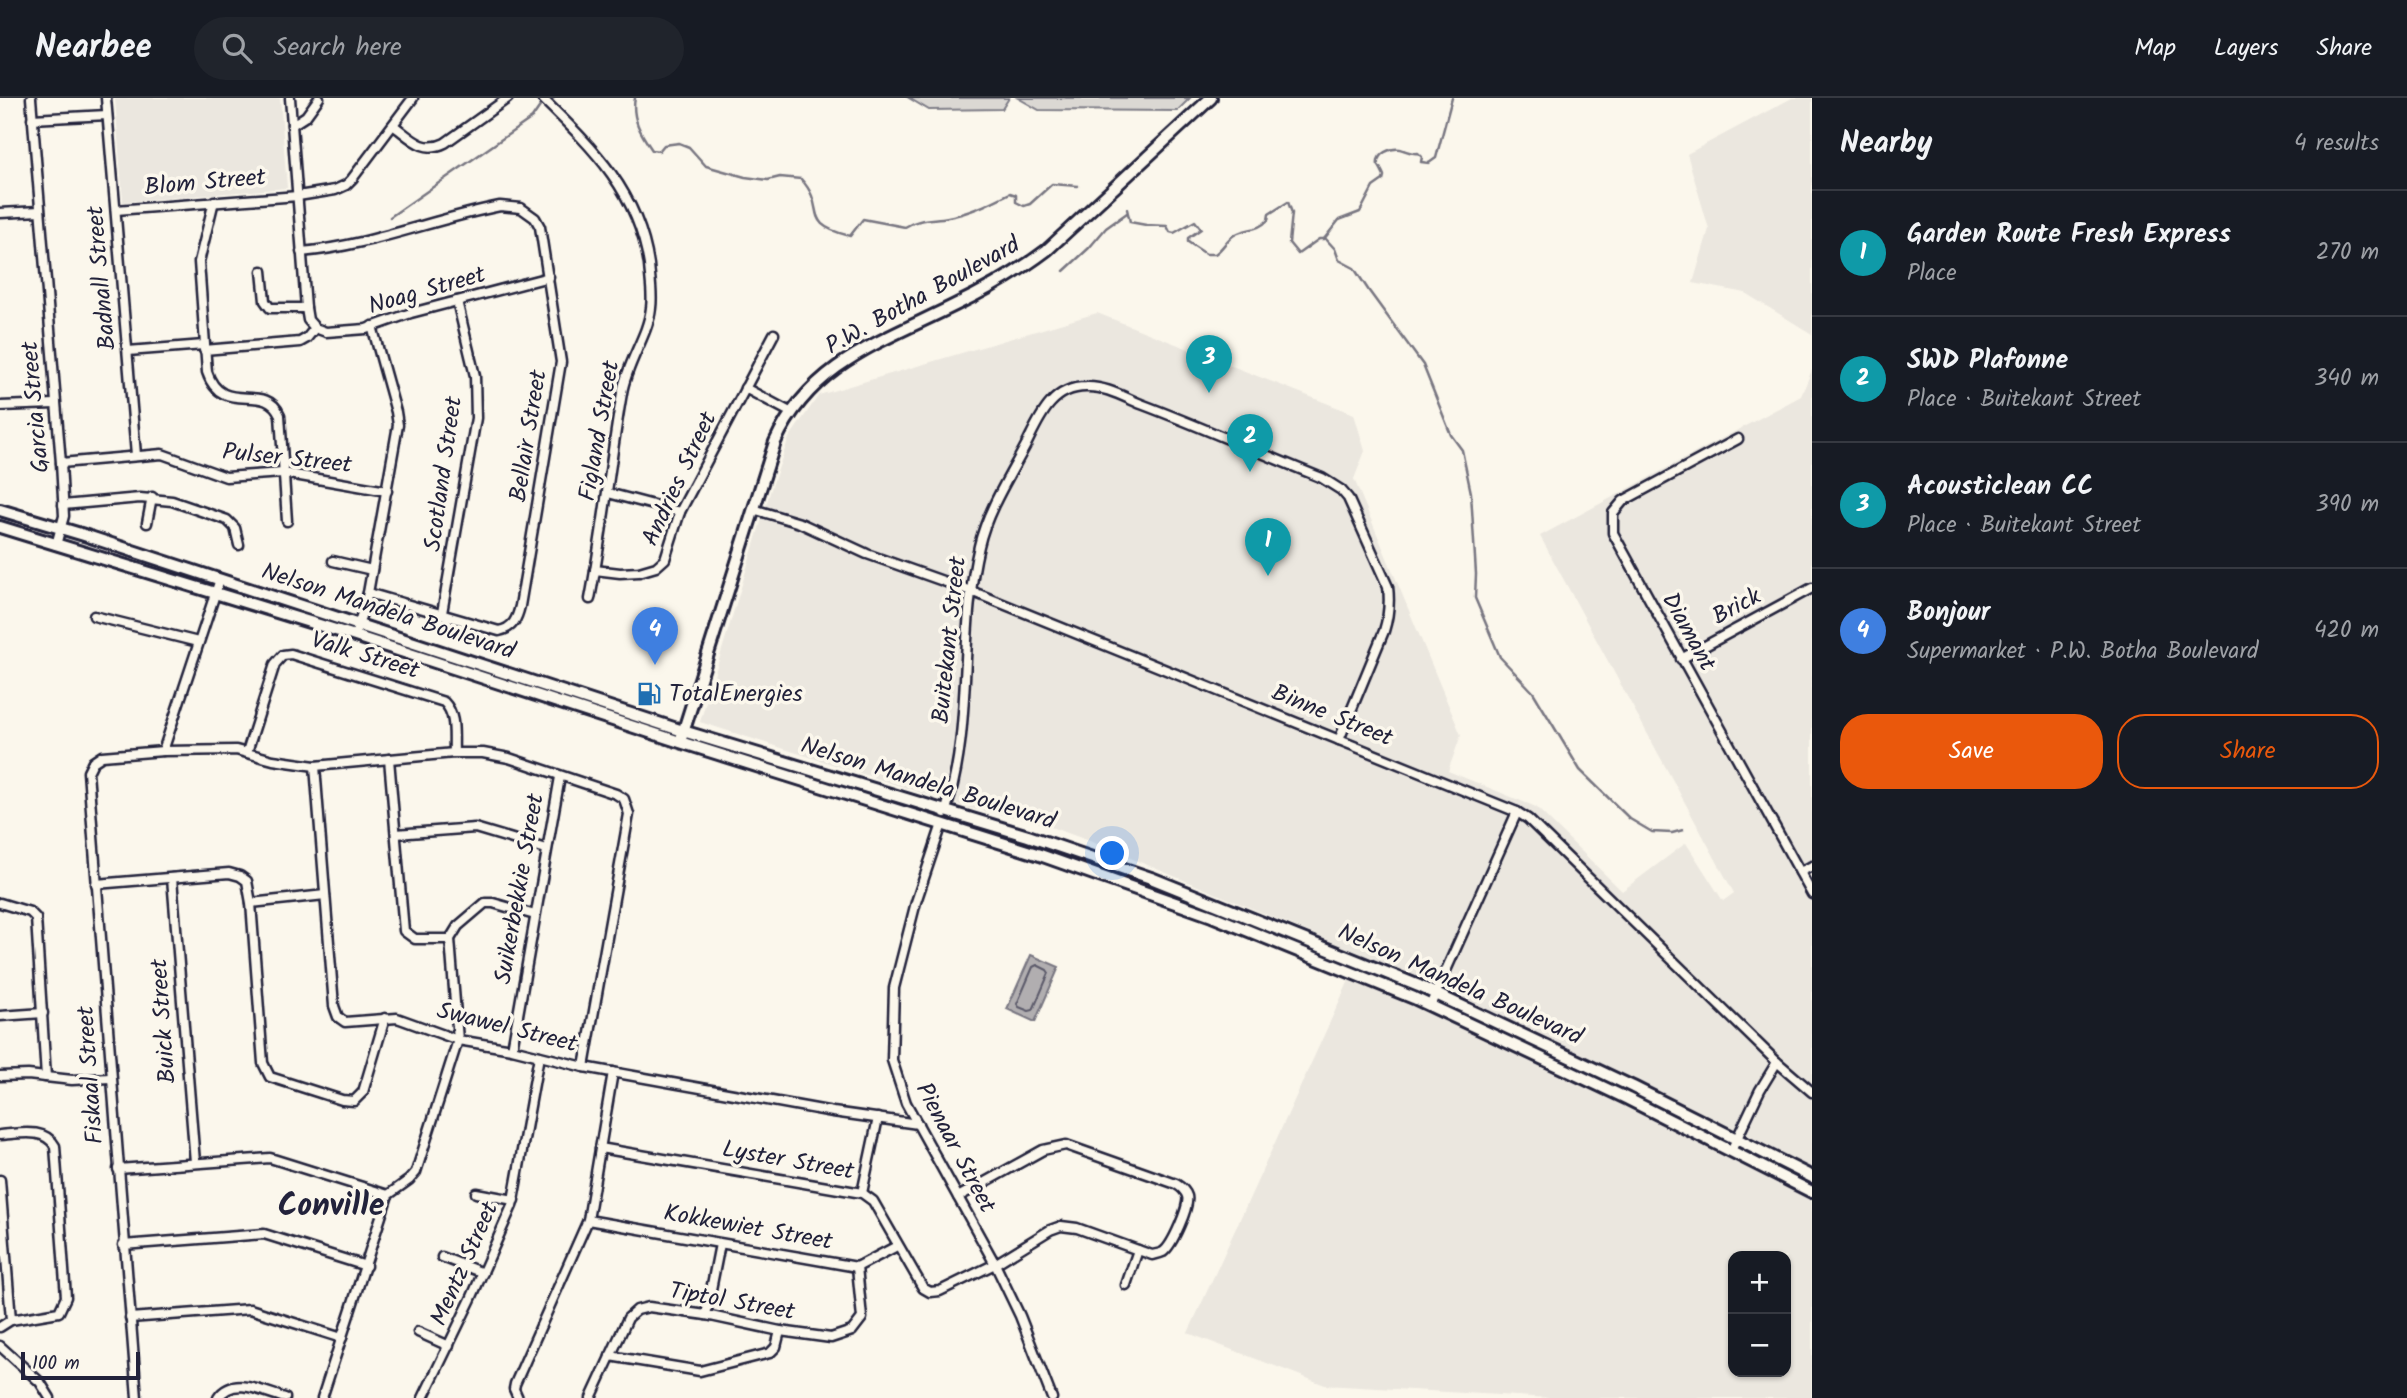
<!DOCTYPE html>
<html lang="en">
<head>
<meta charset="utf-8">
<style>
	:root { --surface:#171b24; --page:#20242c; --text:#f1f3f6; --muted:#9ea1a6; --line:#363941; --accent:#ea580c }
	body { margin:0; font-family:Kalam,sans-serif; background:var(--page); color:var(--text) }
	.controls { position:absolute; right:21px; bottom:21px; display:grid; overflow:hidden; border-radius:14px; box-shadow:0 2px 5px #0004 }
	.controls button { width:63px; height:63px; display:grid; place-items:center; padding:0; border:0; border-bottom:2px solid var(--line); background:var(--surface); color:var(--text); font:35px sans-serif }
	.scale { position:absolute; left:21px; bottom:18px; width:119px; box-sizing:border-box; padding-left:7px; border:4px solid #22223b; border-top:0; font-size:19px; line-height:24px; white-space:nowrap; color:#22223b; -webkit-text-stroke:5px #fbf7ec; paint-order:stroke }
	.you { position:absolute; left:1113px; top:756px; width:24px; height:24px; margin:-18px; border:5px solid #fff; border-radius:50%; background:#1a73e8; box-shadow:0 0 0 10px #1a73e833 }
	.badge { display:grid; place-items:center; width:46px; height:46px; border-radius:50%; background:var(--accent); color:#fff; font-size:23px; font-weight:700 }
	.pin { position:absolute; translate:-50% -58px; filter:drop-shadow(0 2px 4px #0008) }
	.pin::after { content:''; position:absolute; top:37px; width:24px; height:21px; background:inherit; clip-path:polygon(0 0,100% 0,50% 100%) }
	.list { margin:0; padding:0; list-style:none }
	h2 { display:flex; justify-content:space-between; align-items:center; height:91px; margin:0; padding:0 28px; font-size:30px }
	h2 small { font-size:23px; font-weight:400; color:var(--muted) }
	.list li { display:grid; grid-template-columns:46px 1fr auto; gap:21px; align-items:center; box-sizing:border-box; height:126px; padding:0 28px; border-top:2px solid var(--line) }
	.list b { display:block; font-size:26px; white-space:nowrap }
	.list p { margin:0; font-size:23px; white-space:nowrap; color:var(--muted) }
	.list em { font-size:23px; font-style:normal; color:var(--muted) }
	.actions { display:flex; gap:14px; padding:21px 28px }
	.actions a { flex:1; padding:16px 0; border:2px solid var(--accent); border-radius:28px; text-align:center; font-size:24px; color:var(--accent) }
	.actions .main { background:var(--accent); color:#fff }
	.icon { flex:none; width:38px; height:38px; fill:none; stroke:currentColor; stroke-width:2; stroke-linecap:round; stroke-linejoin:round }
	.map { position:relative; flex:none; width:1812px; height:1300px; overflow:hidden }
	header { display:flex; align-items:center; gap:42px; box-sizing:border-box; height:98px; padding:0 35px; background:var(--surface); border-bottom:2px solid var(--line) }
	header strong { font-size:33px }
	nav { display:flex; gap:38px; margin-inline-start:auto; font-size:24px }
	.search { width:490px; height:63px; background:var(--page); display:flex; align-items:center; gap:18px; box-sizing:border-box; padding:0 24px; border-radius:38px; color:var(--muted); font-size:26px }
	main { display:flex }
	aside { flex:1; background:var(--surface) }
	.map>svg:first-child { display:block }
	.built { fill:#ebe7df; fill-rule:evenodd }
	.green { fill:#dbd8d3; stroke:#7e7d87; stroke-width:2 }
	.water { fill:#b1aeb0; stroke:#787681; stroke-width:2 }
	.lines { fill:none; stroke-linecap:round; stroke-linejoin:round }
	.shore { stroke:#5b5a6a; stroke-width:2 }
	.stream { stroke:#787681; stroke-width:2.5 }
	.street-casing { stroke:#22223b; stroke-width:13 }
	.secondary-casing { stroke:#22223b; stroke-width:16 }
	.street { stroke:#fbf7ec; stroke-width:8 }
	.secondary { stroke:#fbf7ec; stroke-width:10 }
	.labels { text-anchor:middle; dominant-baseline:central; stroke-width:7; stroke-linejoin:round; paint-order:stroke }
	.street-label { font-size:24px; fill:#22223b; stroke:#fbf7ec }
	.poi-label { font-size:24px; fill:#22223b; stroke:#fbf7ec; text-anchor:start }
	.district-label { font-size:32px; font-weight:bold; fill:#22223b; stroke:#fbf7ec }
</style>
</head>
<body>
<header>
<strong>Nearbee</strong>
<div class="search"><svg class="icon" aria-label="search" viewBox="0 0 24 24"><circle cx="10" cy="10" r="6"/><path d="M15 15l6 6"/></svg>Search here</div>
<nav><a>Map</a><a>Layers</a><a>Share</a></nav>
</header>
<main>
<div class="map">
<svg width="1812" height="1300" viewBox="0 0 1812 1300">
	<rect width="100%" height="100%" fill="#fbf7ec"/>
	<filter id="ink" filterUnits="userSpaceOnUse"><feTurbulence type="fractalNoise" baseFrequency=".0143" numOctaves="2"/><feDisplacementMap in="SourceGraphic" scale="14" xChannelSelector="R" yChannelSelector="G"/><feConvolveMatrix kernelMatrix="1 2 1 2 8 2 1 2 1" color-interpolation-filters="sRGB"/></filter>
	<g filter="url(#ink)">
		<g class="built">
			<polygon points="115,0 280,0 287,90 123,104"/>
			<polygon points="1792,0 1812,0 1812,236 1745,195 1693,185 1709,131 1687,56"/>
			<path d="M1097,215L1354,316L1365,353L1354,381L1461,637L1448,673L1536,709L1622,793L1686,745L1723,803L1734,795L1540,438L1801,298L1812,272V1300H1551L1325,1287L1188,1235L1361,856L1087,742L1031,722L972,711L700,624L771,391L789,340L819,297ZM1733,1158H1786V1274H1733Z"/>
		</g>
		<g class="green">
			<polygon points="909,0 1009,0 1002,11 929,12"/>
			<polygon points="1018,0 1190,0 1177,13 1039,12"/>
		</g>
		<polygon class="water" points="1031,857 1059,869 1035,924 1007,911"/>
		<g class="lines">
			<polygon class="shore" points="1037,867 1047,872 1049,875 1033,912 1029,913 1019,909 1017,906 1033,869"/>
			<g class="stream">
				<path d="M635,0C631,20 641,36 652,52L659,53L664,47L679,45L689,49L706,68L745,79L768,82L780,79L801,81C829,112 798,125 850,138L863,121L905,129C919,120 932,122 948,119C971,115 990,105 1010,95L1016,97V104L1024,108L1030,106L1052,86L1078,88"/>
				<path d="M1127,111L1130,124L1146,127L1167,128L1170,134L1174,135L1195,123L1201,131L1188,140V144L1206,156H1215C1224,150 1227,140 1236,136C1248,130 1258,133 1268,122L1269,116L1288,104L1292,115L1289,145L1298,156L1319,141H1324L1339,122L1360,114L1373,89L1383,82L1384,78C1384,77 1379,67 1378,67C1376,55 1391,50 1400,51C1407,53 1410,56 1418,55L1422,59L1421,64L1429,65L1436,60L1452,0"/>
				<polyline points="390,119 532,20 541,7 554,0"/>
				<polyline points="1325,140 1335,151 1339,162 1354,170 1369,193 1423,267 1451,337 1462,352 1471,395 1476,476 1475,500 1500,559 1533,594 1580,672 1630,721 1652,734 1672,735 1683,732"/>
				<polyline points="1064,173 1089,150 1106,130 1127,115"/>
			</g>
			<g class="street-casing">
				<g id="street">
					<polyline points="31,0 61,365 64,418 56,447"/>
					<polyline points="106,0 136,357"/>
					<polyline points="290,0 306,210 308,222 315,230"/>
					<path d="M542,0C593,50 638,93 649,167C650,181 653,196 651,210C648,238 627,264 622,295C610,364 603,433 590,501"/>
					<polyline points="32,21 107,17"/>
					<polyline points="292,27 306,18 319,0"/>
					<path d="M393,27C411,40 423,56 445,45L508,0"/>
					<path d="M214,103L199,164L207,274C222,320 265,282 280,317L287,423"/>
					<polyline points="116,112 298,98 335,92 346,87 352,81 413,0"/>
					<polyline points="0,115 40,113"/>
					<path d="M301,154C370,148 433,121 500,108L521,110L535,120L540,129L561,264L520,508C517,521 513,530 499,533L368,495"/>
					<polyline points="262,173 265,203 270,210 306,210"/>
					<polyline points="315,230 326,234 366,231 411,215 549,179"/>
					<polyline points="204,252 300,244 307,240 315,230"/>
					<polyline points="128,253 204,247"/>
					<polyline points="745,290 790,314"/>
					<polyline points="0,308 55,306"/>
					<polyline points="1738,341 1623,403 1613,415 1613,435 1812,796"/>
					<polyline points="61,365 162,356 226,379 283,375 387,393"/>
					<polyline points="608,395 680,414"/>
					<polyline points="63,407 140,400 172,403 227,422 235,430 239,447"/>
					<polyline points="753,411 800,425 867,456 971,493 1517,714 1528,721 1777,964 1812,994"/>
					<polyline points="147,425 152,399"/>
					<polyline points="333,463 372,472"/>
					<polyline points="595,472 620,475 639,474 656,469 665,461 680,414 774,236"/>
					<polyline points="442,515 476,320 475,278 457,203"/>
					<polyline points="94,518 198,544"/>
					<polyline points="355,538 368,495 398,327 396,314 372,228"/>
					<polyline points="1681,561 1812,490"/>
					<polyline points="163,653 220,481"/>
					<path d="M247,654L275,566L283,557L291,556L444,604C457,617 453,638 454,655"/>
					<polyline points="389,661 404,833 415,841 450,841"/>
					<polyline points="315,668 334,908 338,919 345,924 397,920 458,942 512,951 584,969 833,1014 918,1026"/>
					<path d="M945,715C974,629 958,535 979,448C987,413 1009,379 1026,347C1039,321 1051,289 1086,289C1105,288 1124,299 1141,306C1202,329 1262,356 1322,380L1341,392L1348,400L1388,489C1390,505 1389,517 1384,533L1339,642"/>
					<polyline points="942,726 916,804 894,890 892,962 906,1005 995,1166 1020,1218 1052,1300"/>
					<polyline points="396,736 475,730 546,751"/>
					<polyline points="1800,774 1812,768"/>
					<polyline points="172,780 195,1064"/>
					<polyline points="96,786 229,775 240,778 247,783 251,805 263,965 270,979 342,1002 354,1003 363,994 385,920"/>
					<polyline points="0,805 30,814 36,820 46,979"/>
					<polyline points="251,805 325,797"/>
					<polyline points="1430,908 1517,714"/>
					<polyline points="0,918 43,915"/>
					<polyline points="512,951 560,679"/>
					<polyline points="0,978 28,977 72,982 110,980"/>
					<path d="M0,1037C19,1036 44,1029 55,1048L66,1199L59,1214L11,1222L0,1229"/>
					<path d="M600,1050L862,1095L873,1103L923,1190L930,1194L940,1193L995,1166L1050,1132L1061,1128L1077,1130L1152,1157C1156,1156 1159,1156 1163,1154C1172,1148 1190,1108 1187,1098C1185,1092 1181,1089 1176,1086L1066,1047L1043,1052L958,1099"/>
					<polyline points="1731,1053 1760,992 1777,964"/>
					<polyline points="118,1071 270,1060 388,1097"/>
					<polyline points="0,1082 11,1222"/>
					<polyline points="476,1095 514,1102"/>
					<polyline points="862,1095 878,1020"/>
					<polyline points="588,1122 857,1169 897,1148"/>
					<polyline points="123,1147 264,1136 366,1168"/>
					<polyline points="442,1159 483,1175"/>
					<polyline points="1126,1187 1138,1152"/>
					<polyline points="706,1217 720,1146"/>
					<polyline points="130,1220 250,1211 342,1240"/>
					<polyline points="418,1234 449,1248"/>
					<polyline points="0,1248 40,1284 50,1300"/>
					<polyline points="610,1258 700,1273 770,1255 776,1249 780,1233"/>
					<polyline points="137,1300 88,674 93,664 102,658 163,653 236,652 273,662 315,668 454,655 483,655 509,660 616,696 624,701 629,716 584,969"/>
					<path d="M218,1300C233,1277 264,1294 285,1300"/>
					<polyline points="322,1300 388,1097 409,1082 416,1074 458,942 450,841 458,828 485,805 493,805 535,817"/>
					<polyline points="423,1300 471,1201 512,1108 539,958"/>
					<polyline points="518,1300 514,1291 515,1286 588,1122 613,974"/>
					<polyline points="591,1300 628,1220 637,1212 649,1209 706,1217 780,1233 831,1240 852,1233 862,1220 857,1169"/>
				</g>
			</g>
			<g class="secondary-casing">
				<g id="secondary">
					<polyline points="0,412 84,437 683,633 1028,738 1151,780 1419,888 1633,989 1812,1079"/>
					<polyline points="0,429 355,538 680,644 1040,757 1212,818 1414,900 1628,1001 1812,1094"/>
					<path d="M682,638L775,344C811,265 883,243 955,207C988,191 1018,174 1047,152L1211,0"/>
				</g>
			</g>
			<use href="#street" class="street"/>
			<use href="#secondary" class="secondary"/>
		</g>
	</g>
	<defs>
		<g id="fuel-bare" transform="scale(1.89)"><path d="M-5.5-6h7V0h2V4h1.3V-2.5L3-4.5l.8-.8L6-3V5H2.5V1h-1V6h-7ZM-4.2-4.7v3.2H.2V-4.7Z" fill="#1f6fb2" stroke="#fbf7ec" stroke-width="2.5" paint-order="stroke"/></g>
	</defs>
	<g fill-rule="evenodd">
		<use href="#fuel-bare" x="649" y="596"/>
	</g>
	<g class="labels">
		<g class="street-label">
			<text transform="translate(205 85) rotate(-5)">Blom Street</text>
			<text transform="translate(102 180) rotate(-95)">Badnall Street</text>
			<text transform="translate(427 193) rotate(-16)">Noag Street</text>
			<text transform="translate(923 198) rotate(-29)">P.W. Botha Boulevard</text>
			<text transform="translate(36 309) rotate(-95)">Garcia Street</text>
			<text transform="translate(600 333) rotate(-80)">Figland Street</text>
			<text transform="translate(529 338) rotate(-81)">Bellair Street</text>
			<text transform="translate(287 361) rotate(6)">Pulser Street</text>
			<text transform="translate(444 376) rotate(-82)">Scotland Street</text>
			<text transform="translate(680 381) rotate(-65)">Andries Street</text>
			<text transform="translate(1737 509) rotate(-28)">Brick</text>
			<text transform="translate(388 514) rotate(18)">Nelson Mandela Boulevard</text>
			<text transform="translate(1688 534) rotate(61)">Diamant</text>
			<text transform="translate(950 542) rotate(-84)">Buitekant Street</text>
			<text transform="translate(365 558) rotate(17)">Valk Street</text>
			<text transform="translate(1332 618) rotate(22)">Binne Street</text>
			<text transform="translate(928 686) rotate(17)">Nelson Mandela Boulevard</text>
			<text transform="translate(520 791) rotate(-80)">Suikerbekkie Street</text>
			<text transform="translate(1460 887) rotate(24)">Nelson Mandela Boulevard</text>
			<text transform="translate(164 923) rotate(-94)">Buick Street</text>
			<text transform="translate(507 930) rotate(14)">Swawel Street</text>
			<text transform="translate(91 977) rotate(-94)">Fiskaal Street</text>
			<text transform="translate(955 1050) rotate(62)">Pienaar Street</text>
			<text transform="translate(788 1063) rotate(10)">Lyster Street</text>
			<text transform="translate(748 1130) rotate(10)">Kokkewiet Street</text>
			<text transform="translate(465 1166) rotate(-66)">Mentz Street</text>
			<text transform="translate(732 1204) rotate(10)">Tiptol Street</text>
		</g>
		<g class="poi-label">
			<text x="669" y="596">TotalEnergies</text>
		</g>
		<g class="district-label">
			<text x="331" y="1108">Conville</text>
		</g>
	</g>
</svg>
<div class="controls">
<button>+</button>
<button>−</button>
</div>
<div class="scale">100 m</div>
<div class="you"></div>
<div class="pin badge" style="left:1268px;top:478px;background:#0f9aa8">1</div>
<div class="pin badge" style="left:1250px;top:374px;background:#0f9aa8">2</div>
<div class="pin badge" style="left:1209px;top:295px;background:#0f9aa8">3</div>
<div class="pin badge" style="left:655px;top:567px;background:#3f7fe0">4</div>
</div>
<aside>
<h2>Nearby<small>4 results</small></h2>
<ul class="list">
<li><span class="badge" style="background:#0f9aa8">1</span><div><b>Garden Route Fresh Express</b><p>Place</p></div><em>270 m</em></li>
<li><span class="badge" style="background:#0f9aa8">2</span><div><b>SWD Plafonne</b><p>Place · Buitekant Street</p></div><em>340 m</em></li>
<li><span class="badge" style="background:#0f9aa8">3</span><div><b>Acousticlean CC</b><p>Place · Buitekant Street</p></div><em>390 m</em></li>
<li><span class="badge" style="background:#3f7fe0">4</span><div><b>Bonjour</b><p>Supermarket · P.W. Botha Boulevard</p></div><em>420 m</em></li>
</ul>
<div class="actions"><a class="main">Save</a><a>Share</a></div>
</aside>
</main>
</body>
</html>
